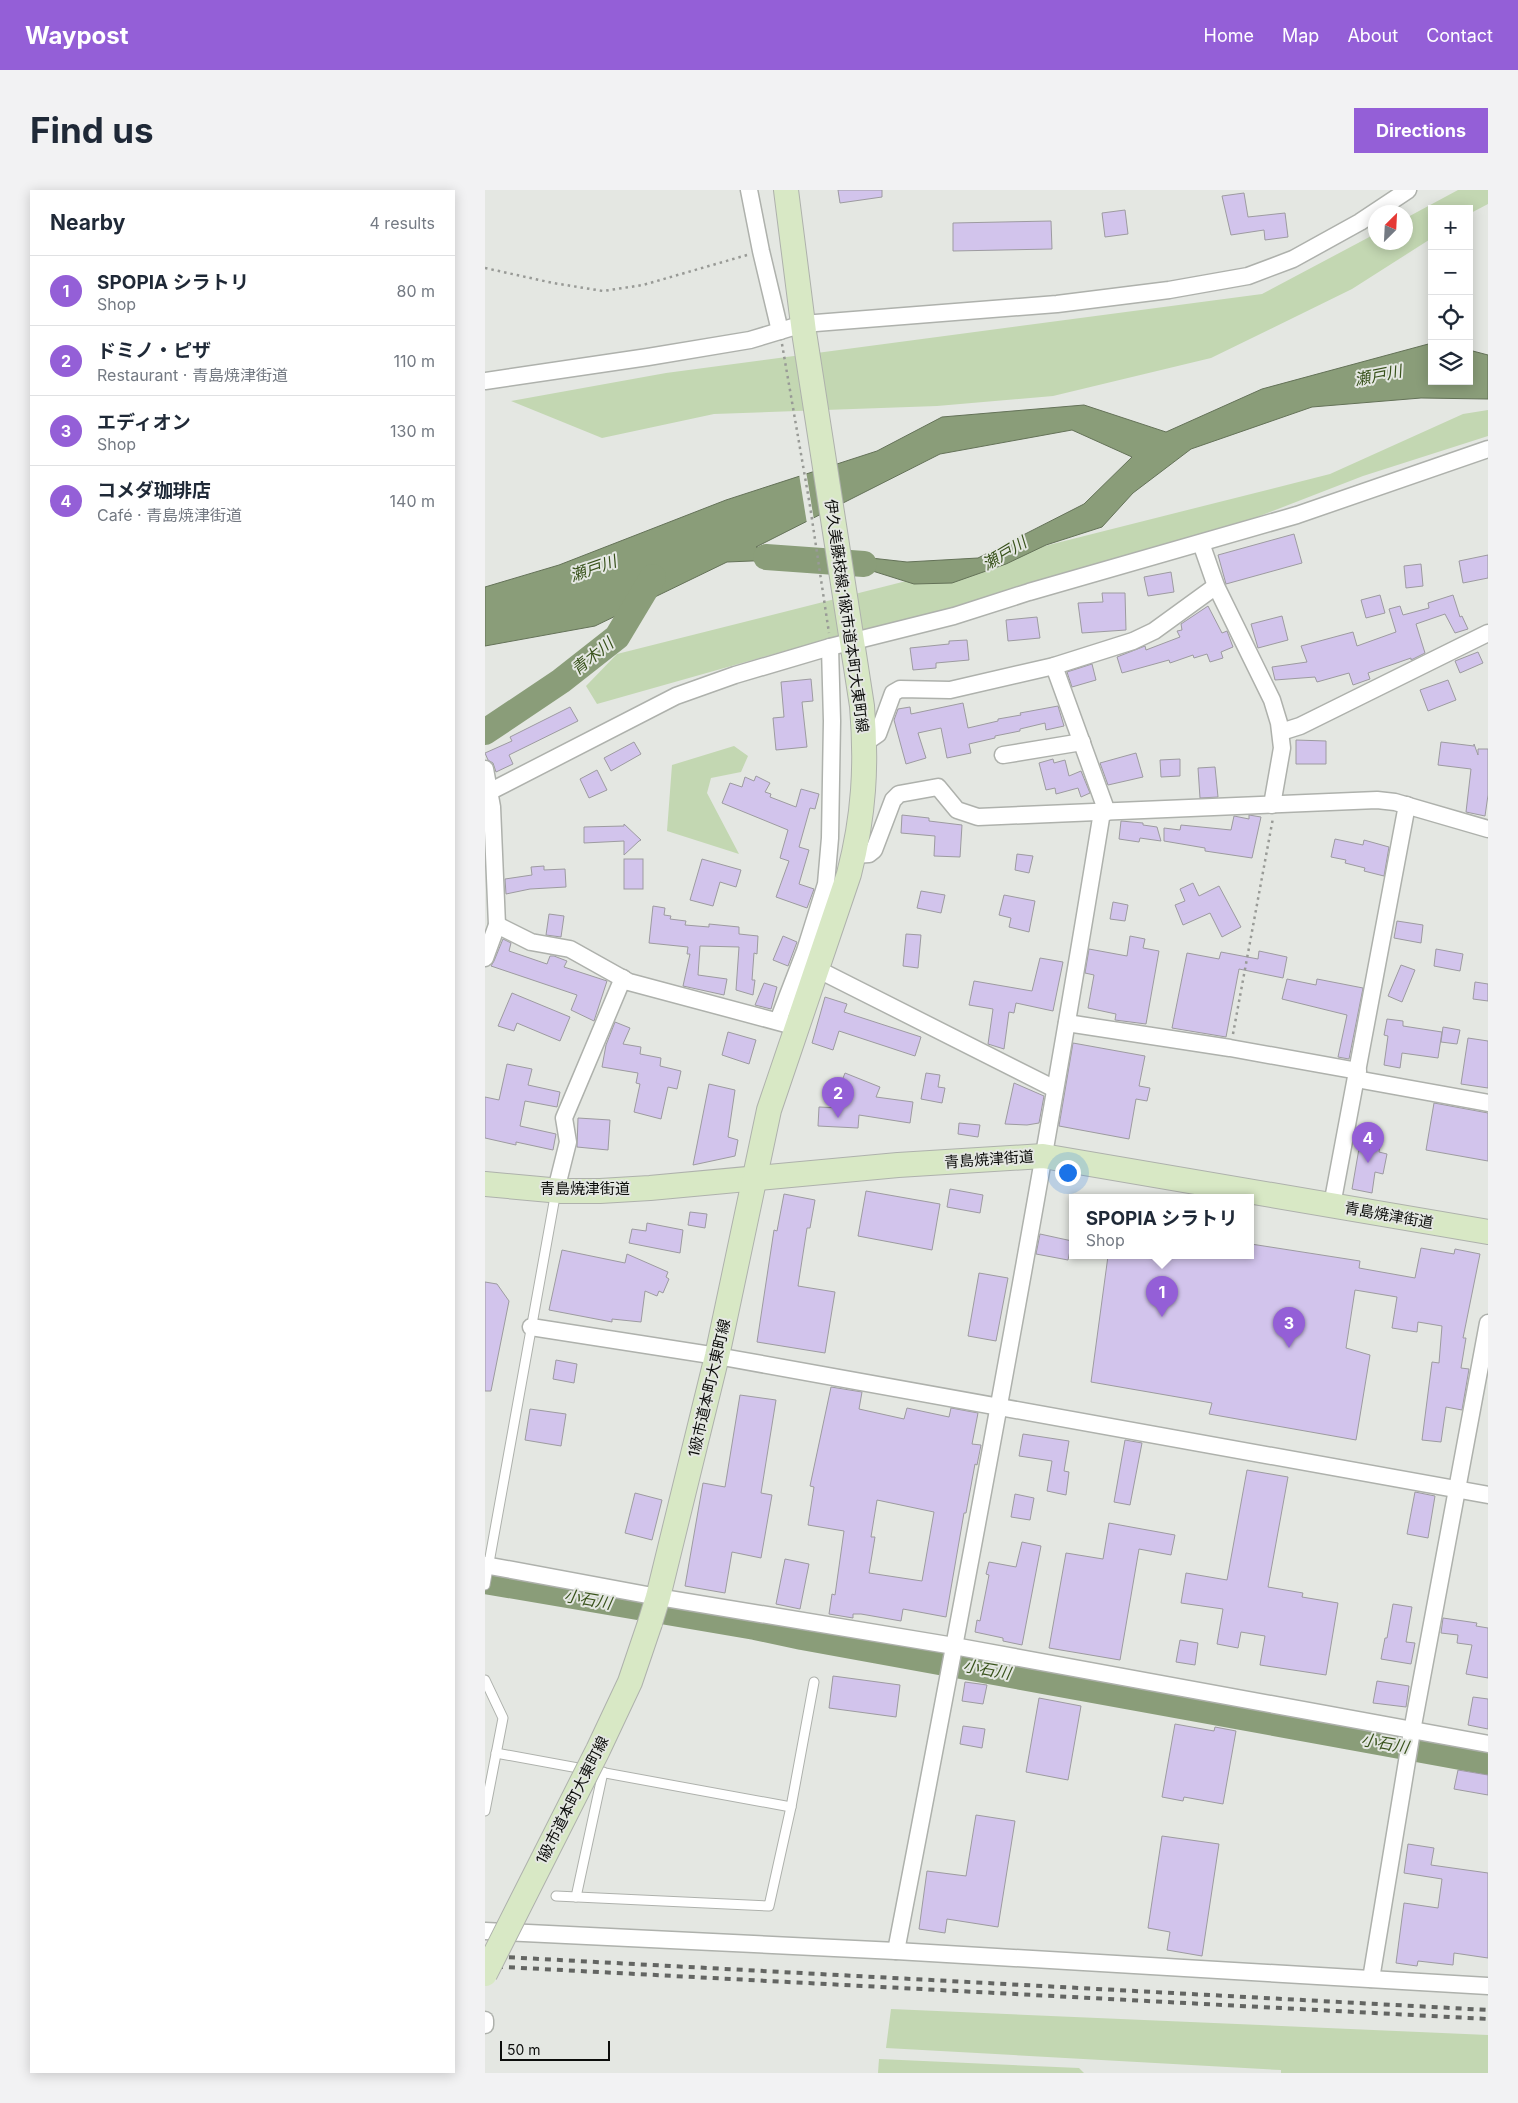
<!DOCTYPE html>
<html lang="en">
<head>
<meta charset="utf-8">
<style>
	:root { --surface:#fff; --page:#f2f2f3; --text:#1f2937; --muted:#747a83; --line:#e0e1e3; --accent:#945fd7 }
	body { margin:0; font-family:Inter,"Noto Sans JP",sans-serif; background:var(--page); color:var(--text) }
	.controls { position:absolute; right:15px; top:15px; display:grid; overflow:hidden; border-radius:0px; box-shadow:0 2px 12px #0003 }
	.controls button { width:45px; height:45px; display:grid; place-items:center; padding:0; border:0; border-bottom:1px solid var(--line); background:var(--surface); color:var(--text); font:25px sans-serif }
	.compass { position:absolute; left:883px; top:15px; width:45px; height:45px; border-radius:50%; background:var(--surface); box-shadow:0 2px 12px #0003; rotate:24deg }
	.scale { position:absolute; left:15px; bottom:12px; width:110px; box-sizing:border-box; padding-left:5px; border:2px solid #0c0d0b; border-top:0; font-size:14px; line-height:18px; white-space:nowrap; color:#0c0d0b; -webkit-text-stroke:4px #e4e7e2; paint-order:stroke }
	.you { position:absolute; left:582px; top:982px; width:18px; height:18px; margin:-12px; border:4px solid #fff; border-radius:50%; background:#1a73e8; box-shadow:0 0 0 8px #1a73e833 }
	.badge { display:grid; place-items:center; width:32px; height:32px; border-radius:50%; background:var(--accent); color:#fff; font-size:16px; font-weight:700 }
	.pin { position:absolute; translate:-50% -41px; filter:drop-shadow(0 1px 2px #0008) }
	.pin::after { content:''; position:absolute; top:26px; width:18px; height:15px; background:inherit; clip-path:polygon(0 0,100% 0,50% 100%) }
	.popup { position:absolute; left:584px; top:1004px; width:185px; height:65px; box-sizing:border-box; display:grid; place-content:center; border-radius:0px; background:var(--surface); filter:drop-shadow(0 1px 4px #0005); font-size:16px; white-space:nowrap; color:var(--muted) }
	.popup b { font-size:19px; color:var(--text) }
	.popup::after { content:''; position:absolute; left:50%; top:100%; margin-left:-10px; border:10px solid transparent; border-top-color:var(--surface) }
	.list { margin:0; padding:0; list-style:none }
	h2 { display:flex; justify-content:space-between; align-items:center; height:65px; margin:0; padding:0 20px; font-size:21px }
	h2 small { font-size:16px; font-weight:400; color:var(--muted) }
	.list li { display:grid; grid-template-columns:32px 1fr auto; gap:15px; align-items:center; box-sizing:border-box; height:70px; padding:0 20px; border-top:1px solid var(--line) }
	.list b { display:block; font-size:19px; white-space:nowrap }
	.list p { margin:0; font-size:16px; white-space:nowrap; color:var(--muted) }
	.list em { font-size:16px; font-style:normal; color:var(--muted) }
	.icon { flex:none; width:28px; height:28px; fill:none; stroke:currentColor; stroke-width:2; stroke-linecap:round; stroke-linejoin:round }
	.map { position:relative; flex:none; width:1003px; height:1883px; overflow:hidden; border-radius:0px }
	header { display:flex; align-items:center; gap:30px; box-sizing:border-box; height:70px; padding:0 25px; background:var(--accent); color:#fff }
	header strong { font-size:24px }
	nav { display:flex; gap:28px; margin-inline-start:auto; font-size:18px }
	.intro { display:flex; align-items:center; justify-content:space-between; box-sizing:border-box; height:120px; padding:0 30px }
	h1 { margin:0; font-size:35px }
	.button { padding:12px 22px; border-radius:0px; background:var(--accent); color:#fff; font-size:18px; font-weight:700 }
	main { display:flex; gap:30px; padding:0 30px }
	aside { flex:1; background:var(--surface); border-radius:0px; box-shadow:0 2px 12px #0003 }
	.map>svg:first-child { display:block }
	.green { fill:#c3d7b2 }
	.water { fill:#8a9d79; stroke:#647258 }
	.pier { fill:#e4e7e2 }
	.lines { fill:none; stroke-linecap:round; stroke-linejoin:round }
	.river { stroke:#8a9d79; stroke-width:26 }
	.building { fill:#d2c4ec; stroke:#9d9ba0; fill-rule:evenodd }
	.lane-casing { stroke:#aeb1ac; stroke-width:11 }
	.street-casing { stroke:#aeb1ac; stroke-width:19 }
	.secondary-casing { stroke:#aeb1ac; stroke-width:26 }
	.path { stroke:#989a96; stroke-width:2.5; stroke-dasharray:2.5 4; stroke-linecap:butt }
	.lane { stroke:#fff; stroke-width:9 }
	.street { stroke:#fff; stroke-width:16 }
	.secondary { stroke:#d8e8c5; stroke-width:24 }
	.rail { stroke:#636562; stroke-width:4; stroke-dasharray:6 6; stroke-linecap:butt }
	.secondary-bridge-casing { stroke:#aeb1ac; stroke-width:26; stroke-linecap:butt }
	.secondary-bridge { stroke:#d8e8c5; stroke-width:24 }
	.labels { text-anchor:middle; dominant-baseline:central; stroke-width:4; stroke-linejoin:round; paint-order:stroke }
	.street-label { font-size:15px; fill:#0c0d0b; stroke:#e4e7e2 }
	.water-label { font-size:16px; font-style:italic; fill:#38521b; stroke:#e4e7e2 }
</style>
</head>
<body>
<header>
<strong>Waypost</strong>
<nav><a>Home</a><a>Map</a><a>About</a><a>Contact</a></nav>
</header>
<div class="intro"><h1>Find us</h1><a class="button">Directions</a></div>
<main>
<aside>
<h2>Nearby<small>4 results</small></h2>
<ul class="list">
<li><span class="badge">1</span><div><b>SPOPIA シラトリ</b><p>Shop</p></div><em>80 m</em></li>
<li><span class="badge">2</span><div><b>ドミノ・ピザ</b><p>Restaurant · 青島焼津街道</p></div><em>110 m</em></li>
<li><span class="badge">3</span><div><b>エディオン</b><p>Shop</p></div><em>130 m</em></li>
<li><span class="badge">4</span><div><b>コメダ珈琲店</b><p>Café · 青島焼津街道</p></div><em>140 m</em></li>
</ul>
</aside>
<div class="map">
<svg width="1003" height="1883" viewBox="0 0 1003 1883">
	<rect width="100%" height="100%" fill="#e4e7e2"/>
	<g class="green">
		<polygon points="973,0 1003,0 1003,14 984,24 984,19 947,19 947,48 867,99 726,168 568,206 452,216 229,224 117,248 26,211 181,183 777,104 890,44 891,52 921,52 921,28"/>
		<polygon points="1003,220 1003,246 878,286 731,343 544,402 296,462 112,514 101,496 132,464 845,284 978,224"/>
		<polygon points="249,556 263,566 256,582 226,588 222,603 254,664 182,641 187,575"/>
		<polygon points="406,1819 1003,1845 1003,1883 796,1883 796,1880 401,1858"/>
		<polygon points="394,1869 594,1878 599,1883 393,1883"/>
	</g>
	<polygon class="water" points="947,153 947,191 984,191 984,160 1003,165 1003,209 936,208 827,217 706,259 648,303 617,337 561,355 521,374 467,393 429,394 362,373 359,365 422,372 493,368 599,314 647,267 587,240 455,264 271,357 313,359 315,369 242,372 110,436 0,456 0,397 74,375 241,310 392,261 457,227 599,215 681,242 777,199"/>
	<polygon class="pier" points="321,281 329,330 322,334 314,284"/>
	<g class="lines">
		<g class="river">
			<polyline points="281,367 379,374"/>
			<polyline points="0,542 76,491 132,447 168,387"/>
			<polyline points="0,1391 270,1437 317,1447 1003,1572"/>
		</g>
	</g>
	<g class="building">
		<polygon points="353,0 397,0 397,7 355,13"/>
		<polygon points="759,3 763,27 800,23 803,47 780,50 779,40 746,45 737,6"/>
		<polygon points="640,20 643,44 620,47 617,23"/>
		<polygon points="566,31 567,59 468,61 468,33"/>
		<polygon points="809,344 817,373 741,394 733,365"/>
		<polygon points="1003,365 1003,388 978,393 974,371"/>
		<polygon points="936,374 938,396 921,398 919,376"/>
		<polygon points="686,382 689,402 663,406 659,387"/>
		<polygon points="617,403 640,403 641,440 597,443 593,413 618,412"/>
		<polygon points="895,405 900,423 881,428 876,410"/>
		<polygon points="968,405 975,427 977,426 983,439 970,443 960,424 931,434 940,463 926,470 926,468 883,483 885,489 868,495 864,483 832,492 830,487 790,490 787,477 822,472 816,456 868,442 872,456 911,442 904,419 915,416 918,425 944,418 943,413"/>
		<polygon points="723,416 737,443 742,441 748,457 736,462 738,468 725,472 722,464 709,468 708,465 685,473 684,470 637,483 632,467 660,456 661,460 695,447 692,441 697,440 696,434"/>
		<polygon points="797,426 803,450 773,458 766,434"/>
		<polygon points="552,427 555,448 523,451 521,430"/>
		<polygon points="482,450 484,470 451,473 451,478 428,480 425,458 464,454 464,451"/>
		<polygon points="993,462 998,473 975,483 970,471"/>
		<polygon points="607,474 611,490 587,497 582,482"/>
		<polygon points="326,489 328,511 317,512 322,557 291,560 288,528 299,527 296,492"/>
		<polygon points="963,490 971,510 943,521 935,500"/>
		<polygon points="478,513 483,538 513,531 513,529 536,525 535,523 573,516 579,536 561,540 560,533 535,539 535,541 510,546 510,548 484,554 486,563 462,568 456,538 433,543 441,568 421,574 409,530 413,519 425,517 426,524"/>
		<polygon points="85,517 93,531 24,565 28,574 11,582 8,573 3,570 0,563 27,551 25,547"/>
		<polygon points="811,550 841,551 841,574 811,574"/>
		<polygon points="149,552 156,564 126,581 119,568"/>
		<polygon points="956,552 989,556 989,554 993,565 993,559 1003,559 1003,605 1000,626 981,622 986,579 953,575"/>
		<polygon points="651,563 658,587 623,595 615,573"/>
		<polygon points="568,569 569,573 580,570 584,586 596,581 605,603 596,607 593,598 571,604 570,598 561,600 554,573"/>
		<polygon points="695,569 695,586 676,587 675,570"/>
		<polygon points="730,577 733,607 715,608 713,578"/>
		<polygon points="112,580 122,600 104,608 95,589"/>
		<polygon points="271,586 285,593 280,602 286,604 285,607 311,617 316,599 334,604 330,619 325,618 314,657 324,660 314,694 329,699 322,718 291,707 304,671 295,668 303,640 237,613 245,593 257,597 260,587 269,591"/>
		<polygon points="417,625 444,628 444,631 477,635 475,667 449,666 450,646 416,643"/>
		<polygon points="764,625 776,627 767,668 720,661 720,658 679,651 679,638 695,640 696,635 746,640 749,626 764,629"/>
		<polygon points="636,631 658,633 658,635 672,637 676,651 655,648 654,652 634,649"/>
		<polygon points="139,634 156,650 154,651 139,665 139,651 99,653 99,637 139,636"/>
		<polygon points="850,649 878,655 879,650 904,657 899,686 879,681 880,678 860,673 861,670 846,667"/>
		<polygon points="532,664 548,666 544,683 530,680"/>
		<rect x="139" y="669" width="19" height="30"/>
		<polygon points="217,669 256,680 251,697 235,692 228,716 205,710"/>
		<polygon points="59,676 59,680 80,679 81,697 45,699 21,704 20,689 47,685 46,677"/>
		<polygon points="708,693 714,706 734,696 756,737 737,747 725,723 698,735 690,715 700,711 695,699"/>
		<polygon points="436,701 460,705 456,723 432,718"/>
		<polygon points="519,705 550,711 544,742 524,737 526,728 514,725"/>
		<polygon points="628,712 643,715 640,731 625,729"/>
		<polygon points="168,716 180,718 179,725 186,726 185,729 201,731 200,735 224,737 224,734 254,737 254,744 273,746 272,764 269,763 267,790 270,790 268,805 251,800 254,757 215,756 213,785 242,789 239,805 198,796 205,764 202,764 203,757 164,753"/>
		<polygon points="64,724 79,726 76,747 61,745"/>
		<polygon points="912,731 938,735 936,753 909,748"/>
		<polygon points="421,744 436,745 433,778 418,776"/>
		<polygon points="298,746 312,752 303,776 288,770"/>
		<polygon points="645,746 660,749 658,758 674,761 661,834 630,830 631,824 603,818 609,785 600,783 604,759 642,766"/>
		<polygon points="18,749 26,753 24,761 62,774 65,766 69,766 82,771 79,777 122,791 109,831 86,820 92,805 6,776 9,771"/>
		<polygon points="951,759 978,764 975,781 949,776"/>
		<polygon points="774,761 802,767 798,788 754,779 741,847 687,838 702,763 734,769 736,762 773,769"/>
		<polygon points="555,768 578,772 568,821 531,813 529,823 524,822 519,859 503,854 508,819 484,815 489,791 547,801"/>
		<polygon points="916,775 930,780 917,812 903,806"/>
		<polygon points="802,789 831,795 832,789 878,798 864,869 853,867 862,825 797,809"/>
		<polygon points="990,792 1003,794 1003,811 988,809"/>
		<polygon points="279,793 292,797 286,819 270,815"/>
		<polygon points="27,803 85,827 75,851 32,833 29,841 13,836"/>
		<polygon points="340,807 362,814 359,822 436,847 430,866 354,841 348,860 327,853"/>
		<polygon points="902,829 918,831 918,836 957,842 953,868 917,863 915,878 899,875 903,846 899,845"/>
		<polygon points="130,832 145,838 138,854 156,857 155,864 176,868 175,876 196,881 192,899 183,897 176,929 149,922 155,894 151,893 153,883 117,877 121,855"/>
		<polygon points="958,837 975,840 972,854 956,852"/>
		<polygon points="243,842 271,850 264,874 237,865"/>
		<polygon points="983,848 1003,851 1003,898 976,894"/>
		<polygon points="588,853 660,866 654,896 665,898 662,911 651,909 644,949 574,936"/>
		<polygon points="22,874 47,879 43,895 75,902 72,917 40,911 35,936 71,944 68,960 31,952 31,955 0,948 0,907 14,910"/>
		<polygon points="360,883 395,897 391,907 428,912 425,933 374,925 373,938 333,936 334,917 355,918 363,899 355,896"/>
		<polygon points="441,883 455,885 453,897 460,898 457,913 436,909"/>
		<polygon points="529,893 559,906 554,933 542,935 520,934"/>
		<polygon points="224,894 250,900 243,947 253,950 250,966 208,975"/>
		<polygon points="949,913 1003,923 1003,971 941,960"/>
		<polygon points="93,928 125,930 123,960 92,957"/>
		<polygon points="474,933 495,935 493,947 473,944"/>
		<polygon points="876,947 896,951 894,962 902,964 898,984 890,982 887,1003 867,999"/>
		<polygon points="465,999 498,1005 495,1023 462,1017"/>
		<polygon points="381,1001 455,1014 447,1060 373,1046"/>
		<polygon points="299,1004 330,1010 325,1038 322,1038 313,1096 350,1102 340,1163 272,1152 289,1040 292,1041"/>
		<polygon points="205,1022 222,1024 220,1038 203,1035"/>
		<polygon points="162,1033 198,1040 195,1063 144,1053 147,1039 161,1041"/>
		<polygon points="555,1044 587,1051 583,1070 551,1064"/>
		<polygon points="766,1054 875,1071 874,1078 930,1088 936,1058 969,1064 970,1059 995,1064 978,1148 981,1148 976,1178 984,1179 977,1220 961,1217 956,1252 937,1250 947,1172 954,1173 957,1136 933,1132 932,1142 907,1138 912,1107 870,1100 861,1158 885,1165 871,1250 724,1224 727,1213 606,1192 623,1066 766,1066"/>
		<polygon points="77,1060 140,1073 142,1064 183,1082 181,1087 184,1089 178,1103 174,1101 172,1106 160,1101 156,1132 127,1129 127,1132 64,1120"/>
		<polygon points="494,1083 523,1088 511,1151 483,1146"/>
		<polygon points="0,1092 12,1094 24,1111 6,1201 0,1201"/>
		<polygon points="71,1170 92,1174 89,1193 68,1189"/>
		<path d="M346,1197L377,1202L374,1219L419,1229L422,1218L464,1227L466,1218L493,1223L487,1254L496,1255L492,1275L490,1274L481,1323H479L461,1427L418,1419L416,1431L376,1424H368V1428L344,1424L347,1404L350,1405L359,1341L323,1335L329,1297L325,1296ZM392,1310L449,1322L437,1391L384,1383L390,1347H386Z"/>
		<polygon points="255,1205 291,1210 276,1303 287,1305 276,1368 247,1362 240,1403 200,1396 218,1293 240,1297"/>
		<polygon points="45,1219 81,1224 76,1256 40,1250"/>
		<polygon points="538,1244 584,1251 579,1281 584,1282 581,1305 562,1301 567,1271 534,1266"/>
		<polygon points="640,1250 657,1253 645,1315 629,1312"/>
		<polygon points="762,1280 803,1287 783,1397 818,1403 817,1407 853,1413 841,1485 775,1475 780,1446 756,1442 753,1458 732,1454 738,1419 696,1413 701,1383 742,1390"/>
		<polygon points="930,1302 950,1306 943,1348 922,1344"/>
		<polygon points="150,1303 177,1310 167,1350 140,1343"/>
		<polygon points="530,1304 549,1308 545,1330 526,1327"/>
		<polygon points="624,1333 690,1345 686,1365 654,1359 635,1470 564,1458 581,1363 618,1369"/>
		<polygon points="537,1352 556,1356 537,1455 518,1451 518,1448 490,1442 492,1430 495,1431 504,1385 501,1384 504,1372 531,1377"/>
		<polygon points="300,1369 324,1374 315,1419 291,1414"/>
		<polygon points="908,1414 927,1417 921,1452 930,1453 926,1474 896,1469 900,1448 902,1448"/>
		<polygon points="958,1428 992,1433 991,1436 1003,1438 1003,1488 981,1484 987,1455 972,1453 973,1445 956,1443"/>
		<polygon points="695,1450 713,1453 710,1475 691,1472"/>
		<polygon points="348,1486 415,1495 411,1527 344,1518"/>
		<polygon points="892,1491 924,1496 921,1517 888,1513"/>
		<polygon points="480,1492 502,1495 498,1514 477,1511"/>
		<polygon points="988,1507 1003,1509 1003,1539 983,1535"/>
		<polygon points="554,1508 596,1516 583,1590 541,1582"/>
		<polygon points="690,1534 729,1541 730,1537 751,1541 738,1614 699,1607 698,1611 677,1607"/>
		<polygon points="478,1536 500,1539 497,1558 475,1554"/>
		<polygon points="973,1580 1003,1585 1003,1605 969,1599"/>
		<polygon points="491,1625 530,1631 513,1737 462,1729 460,1743 434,1739 442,1681 481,1686"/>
		<polygon points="677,1646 734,1654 717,1766 682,1760 685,1742 663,1738"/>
		<polygon points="923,1654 949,1658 946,1675 1003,1683 1003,1768 969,1763 968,1775 933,1771 932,1776 911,1773 919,1713 953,1718 957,1689 919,1683"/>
	</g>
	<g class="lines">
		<g class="lane-casing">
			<g id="lane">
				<polyline points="0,1395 71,1001"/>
				<polyline points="0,1490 18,1528 0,1621"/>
				<polyline points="11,1563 306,1617"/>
				<polyline points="71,1706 284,1716 306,1617 329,1492"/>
				<polyline points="91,1707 118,1582"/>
			</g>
		</g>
		<g class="street-casing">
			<g id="street">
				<polyline points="264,0 276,61 295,141"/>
				<polyline points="0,191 163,167 265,150 318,134 572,114 684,100 763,86 808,69 875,32 923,0"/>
				<polyline points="716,353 731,396 787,510 794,533 797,558 787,615"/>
				<polyline points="569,476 622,622"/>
				<polyline points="796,542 815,536 1003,443"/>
				<polyline points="380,553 393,544 408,503 415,499 465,500 569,476 648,451 669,441 731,396"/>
				<polyline points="518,565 597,552"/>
				<polyline points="0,579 7,617 12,735 0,768"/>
				<polyline points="4,602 191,506 250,485 345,457 469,426 544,402 812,325 1003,259"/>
				<polyline points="369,665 384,664 389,660 408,610 414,604 453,597 472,620 493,627 892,610 910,612 1003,639"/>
				<polyline points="12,735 46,752 85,759 144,792 301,834"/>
				<polyline points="332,779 570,899"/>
				<polyline points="293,831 320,761 341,694 345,648 347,531 345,457"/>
				<polyline points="582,833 745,858 873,881"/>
				<polyline points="871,889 1003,913"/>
				<polyline points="71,1000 83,952 79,928 138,788"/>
				<polyline points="847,1015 922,615"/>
				<polyline points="46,1137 232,1166 1003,1305"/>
				<polyline points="0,1375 173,1407 469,1456 1003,1554"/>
				<polyline points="0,1741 411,1761 1003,1796"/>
				<path d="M411,1761C484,1382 555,1003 617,622"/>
				<polyline points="886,1789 927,1541 1003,1133"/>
				<polyline points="0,1830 0,1835"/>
			</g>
		</g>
		<g class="secondary-casing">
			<g id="secondary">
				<polyline points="0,994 76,1001 115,1001 165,998 413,975 558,966 1003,1042"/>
				<path d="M165,1433L173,1407L232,1166L284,920L364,684C379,626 382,575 377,516L319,142L301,0"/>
			</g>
		</g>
		<g class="path">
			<polyline points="0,78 68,93 118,101 158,95 262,65"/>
			<polyline points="297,154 325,316 344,443"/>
			<polyline points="748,844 788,628"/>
		</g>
		<use href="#lane" class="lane"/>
		<use href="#street" class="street"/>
		<use href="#secondary" class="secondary"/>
		<g class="rail">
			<polyline points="0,1766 1003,1820"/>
			<polyline points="0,1776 1003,1829"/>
		</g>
		<g class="secondary-bridge-casing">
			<polyline id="secondary-bridge" points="0,1784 113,1560 145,1492 165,1433"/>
		</g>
		<use href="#secondary-bridge" class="secondary-bridge"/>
	</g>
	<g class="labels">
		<g class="street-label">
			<text transform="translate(362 426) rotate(82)">伊久美藤枝線;1級市道本町大東町線</text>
			<text transform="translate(504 969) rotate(-4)">青島焼津街道</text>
			<text x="100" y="998">青島焼津街道</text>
			<text transform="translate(904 1025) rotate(10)">青島焼津街道</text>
			<text transform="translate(224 1198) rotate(-77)">1級市道本町大東町線</text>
			<text transform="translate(87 1610) rotate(-63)">1級市道本町大東町線</text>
		</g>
		<g class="water-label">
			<text transform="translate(893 185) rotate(-11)">瀬戸川</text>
			<text transform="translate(519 363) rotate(-31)">瀬戸川</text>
			<text transform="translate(108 378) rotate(-19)">瀬戸川</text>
			<text transform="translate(107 466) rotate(-39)">青木川</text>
			<text transform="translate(103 1409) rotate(10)">小石川</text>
			<text transform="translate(502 1479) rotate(10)">小石川</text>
			<text transform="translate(900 1553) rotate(10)">小石川</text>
		</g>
	</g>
</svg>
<div class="controls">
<button>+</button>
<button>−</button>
<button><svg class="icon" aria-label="locate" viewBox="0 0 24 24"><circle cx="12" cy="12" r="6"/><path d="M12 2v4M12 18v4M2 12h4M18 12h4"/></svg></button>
<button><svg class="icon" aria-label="layers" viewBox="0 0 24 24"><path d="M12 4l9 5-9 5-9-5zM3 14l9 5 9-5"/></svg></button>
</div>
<svg class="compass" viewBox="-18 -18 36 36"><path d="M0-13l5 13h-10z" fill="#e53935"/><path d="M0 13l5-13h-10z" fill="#747a83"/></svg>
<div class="scale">50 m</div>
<div class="you"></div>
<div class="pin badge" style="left:677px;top:1127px">1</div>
<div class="popup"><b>SPOPIA シラトリ</b>Shop</div>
<div class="pin badge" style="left:353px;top:928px">2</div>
<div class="pin badge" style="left:804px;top:1158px">3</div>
<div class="pin badge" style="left:883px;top:973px">4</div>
</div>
</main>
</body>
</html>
